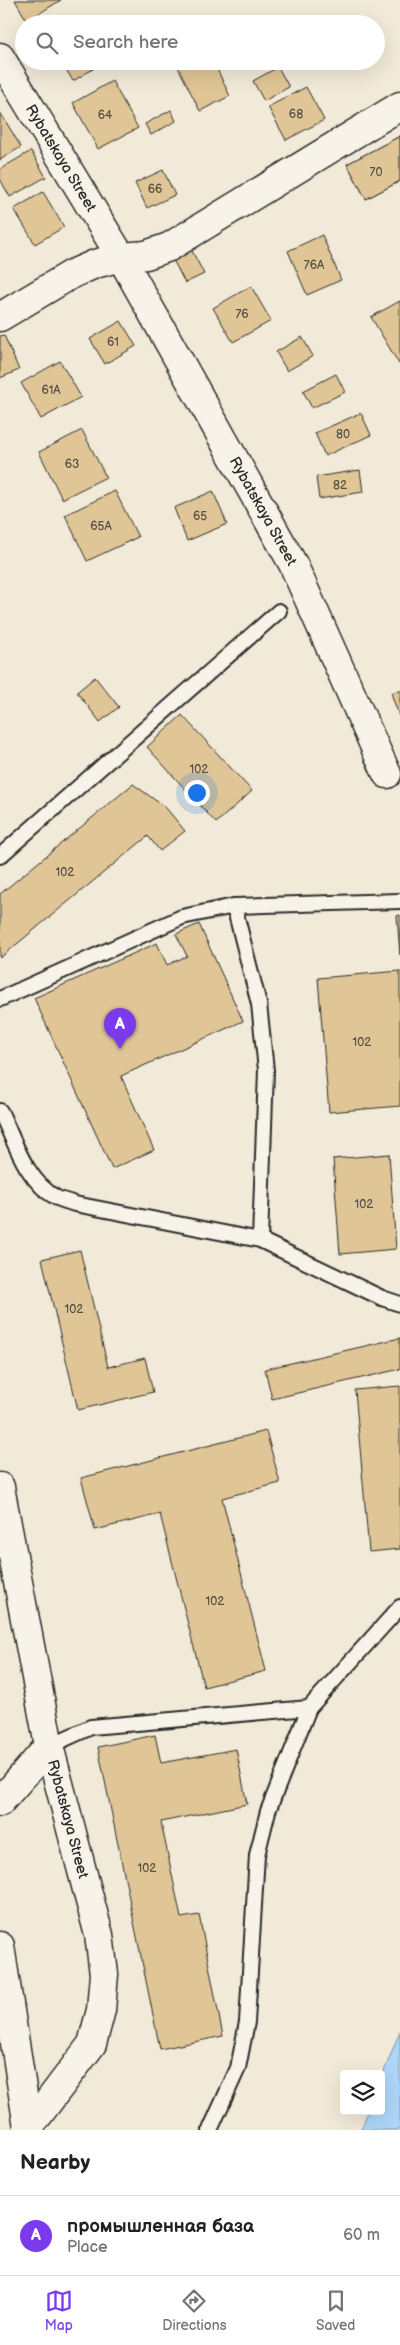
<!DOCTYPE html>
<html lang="en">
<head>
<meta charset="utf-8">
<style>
	:root { --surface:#fff; --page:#f6f6f6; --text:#202124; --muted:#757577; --line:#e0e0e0; --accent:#7c3aed }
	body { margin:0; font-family:"Balsamiq Sans",sans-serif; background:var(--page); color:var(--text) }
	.controls { position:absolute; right:15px; bottom:15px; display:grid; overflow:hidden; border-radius:5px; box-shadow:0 5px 20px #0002 }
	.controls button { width:45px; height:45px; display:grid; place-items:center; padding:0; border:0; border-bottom:1px solid var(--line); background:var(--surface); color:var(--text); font:25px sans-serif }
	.you { position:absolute; left:196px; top:792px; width:18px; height:18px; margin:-12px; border:4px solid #fff; border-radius:50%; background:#1a73e8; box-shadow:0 0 0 8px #1a73e833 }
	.badge { display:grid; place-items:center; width:32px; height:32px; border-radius:50%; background:var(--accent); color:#fff; font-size:16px; font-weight:700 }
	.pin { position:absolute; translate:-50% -41px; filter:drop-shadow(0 1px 2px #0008) }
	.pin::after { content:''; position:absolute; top:26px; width:18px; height:15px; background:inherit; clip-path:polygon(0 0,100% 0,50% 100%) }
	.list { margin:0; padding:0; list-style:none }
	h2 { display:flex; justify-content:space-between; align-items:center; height:65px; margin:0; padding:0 20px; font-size:21px }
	h2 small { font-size:16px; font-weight:400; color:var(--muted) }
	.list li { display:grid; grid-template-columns:32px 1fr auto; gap:15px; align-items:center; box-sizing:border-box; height:80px; padding:0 20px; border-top:1px solid var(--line) }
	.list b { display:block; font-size:19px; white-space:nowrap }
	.list p { margin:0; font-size:16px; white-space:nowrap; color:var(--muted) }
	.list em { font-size:16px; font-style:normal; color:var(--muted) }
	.icon { flex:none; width:28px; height:28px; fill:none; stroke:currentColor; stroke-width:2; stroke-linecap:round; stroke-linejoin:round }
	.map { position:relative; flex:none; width:400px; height:2130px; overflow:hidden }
	.search { position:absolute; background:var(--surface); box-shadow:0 5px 20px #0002; left:15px; right:15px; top:15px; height:55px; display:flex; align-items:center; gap:12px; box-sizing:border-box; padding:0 18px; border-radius:28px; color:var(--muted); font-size:19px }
	.sheet { height:145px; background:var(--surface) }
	nav { display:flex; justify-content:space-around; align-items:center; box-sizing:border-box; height:70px; border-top:1px solid var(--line); background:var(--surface); font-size:14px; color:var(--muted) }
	nav a { display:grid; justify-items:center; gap:2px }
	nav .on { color:var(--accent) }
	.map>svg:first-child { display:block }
	.water { fill:#aed6f8; stroke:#7a92a6 }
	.building { fill:#e0c696; stroke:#2b2b2b }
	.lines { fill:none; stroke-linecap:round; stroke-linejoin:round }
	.service-casing { stroke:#2b2b2b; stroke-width:18 }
	.minor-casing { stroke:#2b2b2b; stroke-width:31 }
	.service { stroke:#f7f3e8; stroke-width:14 }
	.minor { stroke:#f7f3e8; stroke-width:28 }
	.labels { text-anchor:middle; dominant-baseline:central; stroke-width:4.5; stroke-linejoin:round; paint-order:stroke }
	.number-label { font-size:12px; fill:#585246 }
	.street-label { font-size:15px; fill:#2b2b2b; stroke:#f7f3e8 }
</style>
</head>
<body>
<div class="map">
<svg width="400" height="2130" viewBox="0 0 400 2130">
	<rect width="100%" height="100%" fill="#f2ead8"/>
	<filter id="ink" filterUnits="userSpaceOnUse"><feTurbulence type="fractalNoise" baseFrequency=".02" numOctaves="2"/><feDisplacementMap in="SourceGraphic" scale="10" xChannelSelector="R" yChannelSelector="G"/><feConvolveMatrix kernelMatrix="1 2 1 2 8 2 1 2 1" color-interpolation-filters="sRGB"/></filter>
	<g filter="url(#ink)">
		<polygon class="water" points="400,2031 400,2130 361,2130 368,2111 381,2111 381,2079"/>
		<g class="building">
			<polygon points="15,0 61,0 27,21"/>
			<polygon points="61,61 106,61 73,81"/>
			<polygon points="175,61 213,61 230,96 200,111"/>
			<polygon points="278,67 289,87 264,101 253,81"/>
			<polygon points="112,81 138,128 98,149 73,103"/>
			<polygon points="306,87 324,120 286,140 268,107"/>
			<polygon points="171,110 176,121 151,135 145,124"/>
			<polygon points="0,112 21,147 0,160"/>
			<polygon points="400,136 400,181 366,199 347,164"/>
			<polygon points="400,136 400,181 366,199 347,164"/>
			<polygon points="31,151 46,177 10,197 0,179 0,169"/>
			<polygon points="163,170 175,195 147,208 135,183"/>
			<polygon points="43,192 64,227 35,244 14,209"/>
			<polygon points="322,235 341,280 307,295 288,251"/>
			<polygon points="189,245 204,274 185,283 170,254"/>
			<polygon points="251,286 271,321 233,342 213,308"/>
			<polygon points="400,301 400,363 399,364 371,317"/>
			<polygon points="121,321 136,346 105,364 90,339"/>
			<polygon points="4,335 19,370 0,378 0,336"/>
			<polygon points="302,337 313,356 287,371 276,352"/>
			<polygon points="60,361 81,397 41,419 21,383"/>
			<polygon points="336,374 345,392 312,408 303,391"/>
			<polygon points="361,413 371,435 325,456 315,433"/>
			<polygon points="82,430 106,477 62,499 39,452"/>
			<polygon points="360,470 363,492 319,499 316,477"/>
			<polygon points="115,491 138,537 87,561 65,515"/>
			<polygon points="213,491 227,524 187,541 174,508"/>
			<polygon points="95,677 119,707 100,722 77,692"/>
			<polygon points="400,690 400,715 399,716 391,693"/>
			<polygon points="182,715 252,791 216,823 147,747"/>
			<polygon points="133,784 166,808 185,831 160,851 148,836 0,958 0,894"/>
			<polygon points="400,915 400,955 397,916"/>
			<polygon points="199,924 243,1021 121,1076 154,1150 112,1169 34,998 157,943 167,965 187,956 176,934"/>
			<polygon points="400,971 400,1106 329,1112 318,978"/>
			<polygon points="389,1154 396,1249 340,1254 333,1159"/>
			<polygon points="80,1250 108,1367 145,1358 153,1392 78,1410 42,1259"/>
			<polygon points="400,1338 400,1369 272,1399 265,1369"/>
			<polygon points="400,1386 400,1549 369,1552 355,1390"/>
			<polygon points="266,1431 280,1483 222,1498 266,1671 204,1687 160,1514 95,1530 81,1478"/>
			<polygon points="155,1735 161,1763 236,1749 247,1804 161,1822 181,1918 199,1915 223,2036 160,2049 98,1747"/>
		</g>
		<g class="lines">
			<g class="service-casing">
				<g id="service">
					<polyline points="0,856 279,611"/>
					<polyline points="234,906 259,1004 266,1070 260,1240"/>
					<polyline points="0,999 182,917 234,906 400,901"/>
					<path d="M0,1111C14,1139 26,1182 57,1198C62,1200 69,1202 75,1204L260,1240L382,1298L400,1304"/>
					<polyline points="49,1746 91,1727 309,1708 400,1607"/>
					<polyline points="210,2130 238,2068 247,2022 257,1855 268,1811 309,1708"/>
				</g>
			</g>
			<g class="minor-casing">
				<g id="minor">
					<path id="s1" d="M0,57L121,257L293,564L387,774"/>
					<polyline points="0,317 72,274 95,264 121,257 146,255 169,247 400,106"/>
					<path id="s2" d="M0,1487L49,1746L99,1935L104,1974L101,2010L92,2044L27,2130"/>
					<polyline points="0,1802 49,1746"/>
					<polyline points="0,1946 28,2127"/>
				</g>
			</g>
			<use href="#service" class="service"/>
			<use href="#minor" class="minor"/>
		</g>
	</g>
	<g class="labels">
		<g class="number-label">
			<text x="296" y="114">68</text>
			<text x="105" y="115">64</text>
			<text x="376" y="172">70</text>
			<text x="155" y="189">66</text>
			<text x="314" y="265">76А</text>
			<text x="242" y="314">76</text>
			<text x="113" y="342">61</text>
			<text x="51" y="390">61А</text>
			<text x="343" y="434">80</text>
			<text x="72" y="464">63</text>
			<text x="340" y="485">82</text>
			<text x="200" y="516">65</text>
			<text x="101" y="526">65А</text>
			<text x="199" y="769">102</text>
			<text x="65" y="872">102</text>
			<text x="362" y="1042">102</text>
			<text x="364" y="1204">102</text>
			<text x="74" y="1309">102</text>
			<text x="215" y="1601">102</text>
			<text x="147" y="1868">102</text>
		</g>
		<g class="street-label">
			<text stroke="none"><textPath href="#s1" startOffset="118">Rybatskaya Street</textPath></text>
			<text stroke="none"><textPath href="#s1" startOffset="525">Rybatskaya Street</textPath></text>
			<text stroke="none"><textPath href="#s2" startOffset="339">Rybatskaya Street</textPath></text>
		</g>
	</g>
</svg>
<div class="controls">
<button><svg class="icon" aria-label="layers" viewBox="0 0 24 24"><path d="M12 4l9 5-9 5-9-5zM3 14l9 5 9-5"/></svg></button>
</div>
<div class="you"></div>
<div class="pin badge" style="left:120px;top:1049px">A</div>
<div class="search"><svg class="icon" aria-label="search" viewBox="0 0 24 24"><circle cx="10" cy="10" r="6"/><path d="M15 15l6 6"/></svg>Search here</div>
</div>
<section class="sheet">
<h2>Nearby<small></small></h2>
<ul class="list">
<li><span class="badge">A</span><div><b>промышленная база</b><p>Place</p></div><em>60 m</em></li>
</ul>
</section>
<nav>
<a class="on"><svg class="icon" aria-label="map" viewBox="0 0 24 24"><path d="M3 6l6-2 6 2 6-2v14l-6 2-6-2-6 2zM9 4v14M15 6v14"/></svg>Map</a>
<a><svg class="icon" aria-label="directions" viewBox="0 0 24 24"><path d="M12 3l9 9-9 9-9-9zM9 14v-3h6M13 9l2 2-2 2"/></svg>Directions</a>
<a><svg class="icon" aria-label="saved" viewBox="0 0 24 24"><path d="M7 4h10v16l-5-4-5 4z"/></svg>Saved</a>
</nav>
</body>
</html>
